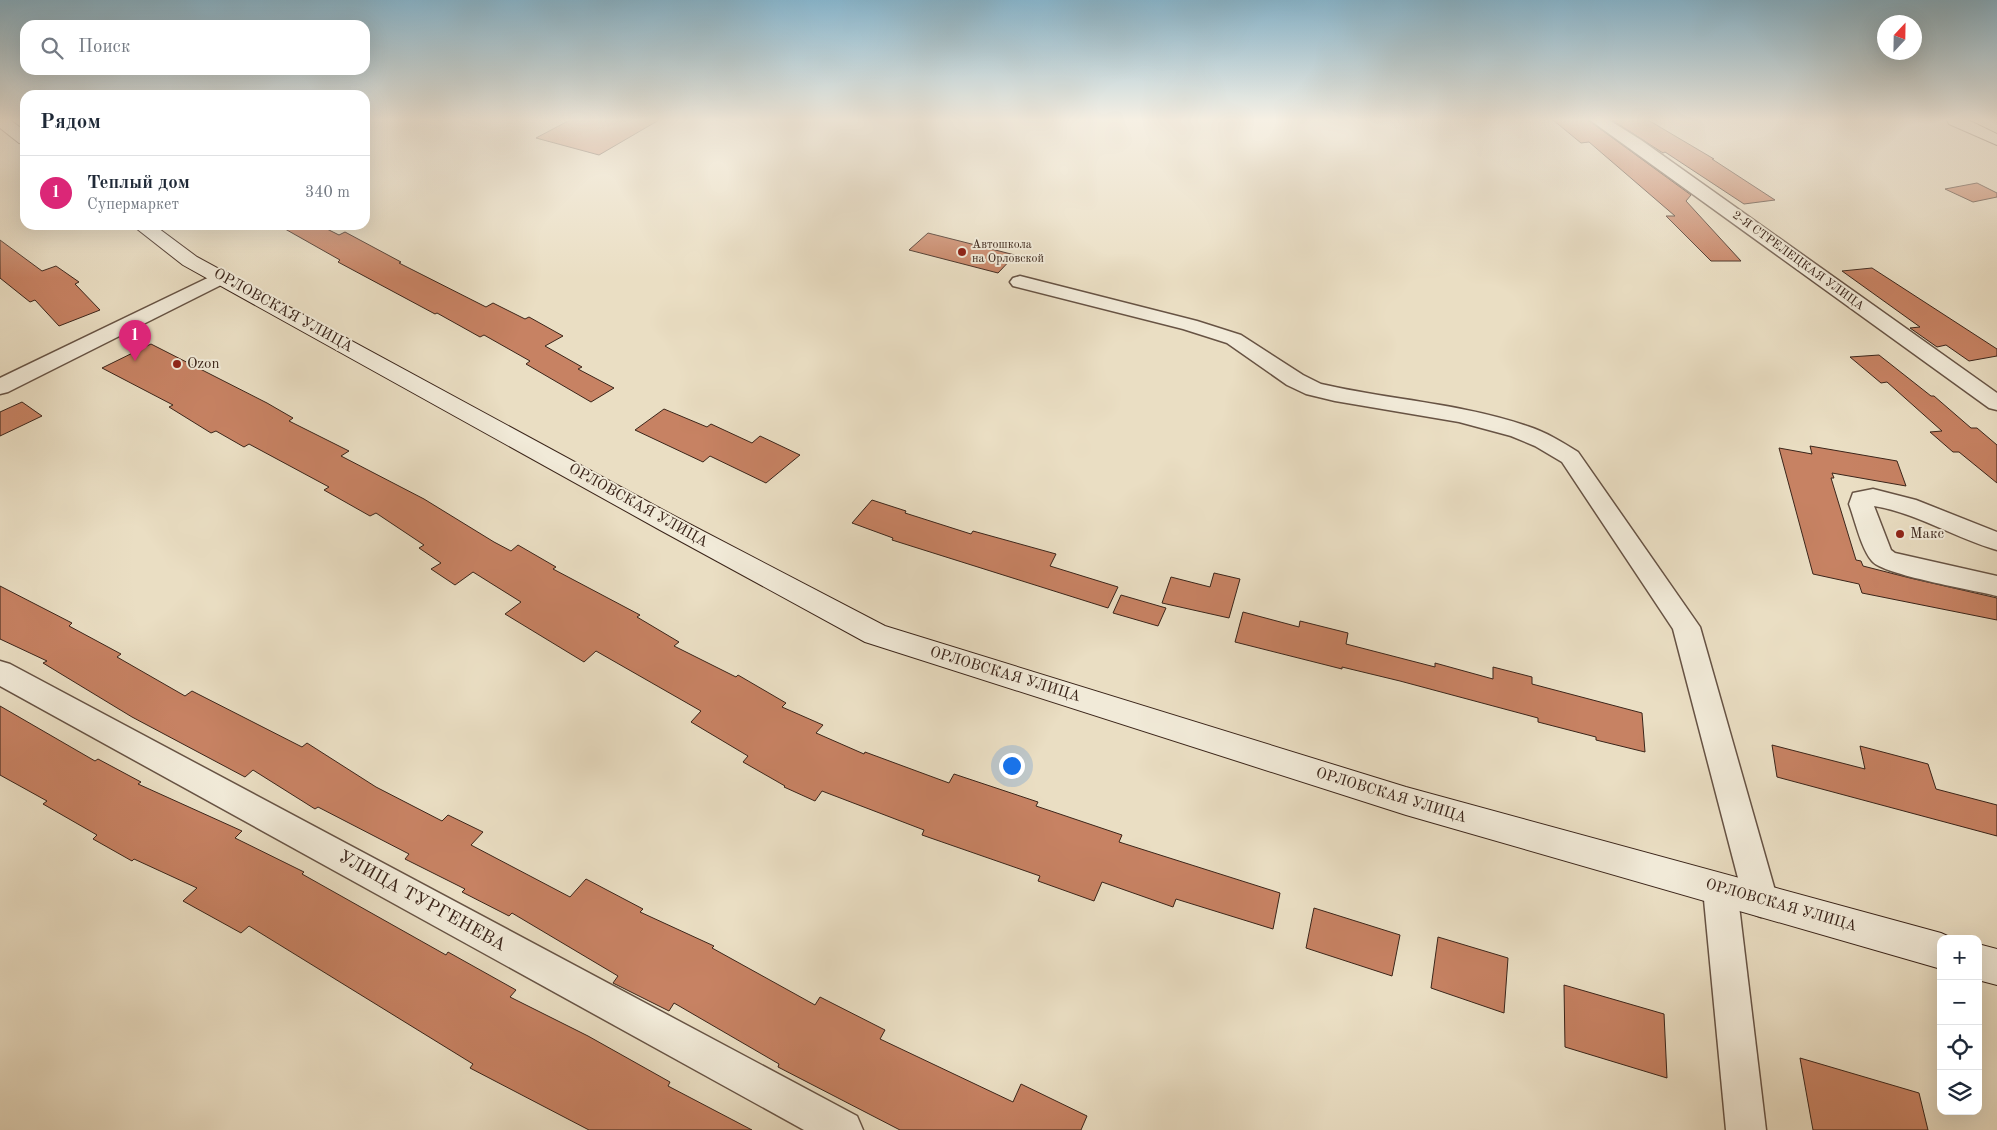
<!DOCTYPE html>
<html lang="ru">
<head>
<meta charset="utf-8">
<style>
	:root { --surface:#fff; --page:#f6f6f7; --text:#1f2937; --muted:#747a83; --line:#e0e1e3; --accent:#db2777 }
	body { margin:0; font-family:"Old Standard TT",serif; background:var(--page); color:var(--text) }
	.controls { position:absolute; right:15px; bottom:15px; display:grid; overflow:hidden; border-radius:10px; box-shadow:0 5px 20px #0002 }
	.controls button { width:45px; height:45px; display:grid; place-items:center; padding:0; border:0; border-bottom:1px solid var(--line); background:var(--surface); color:var(--text); font:25px sans-serif }
	.compass { position:absolute; left:1877px; top:15px; width:45px; height:45px; border-radius:50%; background:var(--surface); box-shadow:0 5px 20px #0002; rotate:22deg }
	.you { position:absolute; left:1011px; top:765px; width:18px; height:18px; margin:-12px; border:4px solid #fff; border-radius:50%; background:#1a73e8; box-shadow:0 0 0 8px #1a73e833 }
	.badge { display:grid; place-items:center; width:32px; height:32px; border-radius:50%; background:var(--accent); color:#fff; font-size:16px; font-weight:700 }
	.pin { position:absolute; translate:-50% -41px; filter:drop-shadow(0 1px 2px #0008) }
	.pin::after { content:''; position:absolute; top:26px; width:18px; height:15px; background:inherit; clip-path:polygon(0 0,100% 0,50% 100%) }
	.list { margin:0; padding:0; list-style:none }
	h2 { display:flex; justify-content:space-between; align-items:center; height:65px; margin:0; padding:0 20px; font-size:21px }
	h2 small { font-size:16px; font-weight:400; color:var(--muted) }
	.list li { display:grid; grid-template-columns:32px 1fr auto; gap:15px; align-items:center; box-sizing:border-box; height:75px; padding:0 20px; border-top:1px solid var(--line) }
	.list b { display:block; font-size:19px; white-space:nowrap }
	.list p { margin:0; font-size:16px; white-space:nowrap; color:var(--muted) }
	.list em { font-size:16px; font-style:normal; color:var(--muted) }
	.icon { flex:none; width:28px; height:28px; fill:none; stroke:currentColor; stroke-width:2; stroke-linecap:round; stroke-linejoin:round }
	.map { position:relative; flex:none; width:1997px; height:1130px; overflow:hidden }
	.search { position:absolute; background:var(--surface); box-shadow:0 5px 20px #0002; left:20px; top:20px; width:350px; height:55px; display:flex; align-items:center; gap:12px; box-sizing:border-box; padding:0 18px; border-radius:15px; color:var(--muted); font-size:19px }
	.panel { position:absolute; background:var(--surface); box-shadow:0 5px 20px #0002; left:20px; top:90px; width:350px; height:140px; border-radius:15px }
	.map>svg:first-child { display:block }
	.building { fill:#c78263; stroke:#3b251a }
	.lines { fill:none; stroke-linecap:round; stroke-linejoin:round }
	.street-casing { stroke:#675344; stroke-width:3 }
	.secondary-casing { stroke:#3b251a; stroke-width:2 }
	.street { fill:#f1ead8; fill-rule:evenodd }
	.secondary { fill:#f1ead8; fill-rule:evenodd }
	.poi-dot { fill:#8f2418; stroke:#f1ead8; stroke-width:2 }
	.labels { text-anchor:middle; dominant-baseline:central; stroke-width:4; stroke-linejoin:round; paint-order:stroke }
	.far-poi-label { font-size:12px; fill:#3b251a; stroke:#f1ead8; text-anchor:start }
	.far-street-label { font-size:12px; fill:#3b251a; stroke:#f1ead8 }
	.street-label { font-size:15px; fill:#3b251a; stroke:#f1ead8 }
	.poi-label { font-size:15px; fill:#3b251a; stroke:#f1ead8; text-anchor:start }
	.near-street-label { font-size:18px; fill:#3b251a; stroke:#f1ead8 }
</style>
</head>
<body>
<div class="map">
<svg width="1997" height="1130" viewBox="0 0 1997 1130">
	<rect width="100%" height="100%" fill="#eadec3"/>
	<filter id="stains"><feTurbulence type="fractalNoise" baseFrequency=".004" numOctaves="4"/><feColorMatrix values="0 0 0 0 .2 0 0 0 0 .09 0 0 0 0 .02 0 0 0 .5 -.17"/></filter>
	<radialGradient id="worn" r=".72"><stop offset=".6" stop-color="#630" stop-opacity="0"/><stop offset="1" stop-color="#630" stop-opacity=".3"/></radialGradient>
	<g class="building">
		<polygon points="570,120 659,120 599,155 536,138"/>
		<polygon points="1553,120 1588,120 1691,195 1686,201 1741,261 1711,261 1666,216 1675,216 1589,142 1581,143"/>
		<polygon points="1612,120 1648,120 1714,159 1712,159 1775,200 1744,204 1665,152 1663,153"/>
		<polygon points="1977,183 1997,193 1997,197 1973,202 1945,189"/>
		<polygon points="278,225 319,225 339,235 345,232 401,262 399,263 486,307 493,303 525,319 529,317 563,336 545,346 582,367 578,369 614,388 591,402 526,364 530,361 484,335 480,337 437,313 435,314 338,262 340,260"/>
		<polygon points="928,233 1015,255 998,273 909,250"/>
		<polygon points="0,240 42,271 56,266 79,282 75,284 100,310 59,326 35,300 30,302 0,278"/>
		<polygon points="1872,268 1997,349 1997,356 1969,361 1946,345 1937,347 1910,328 1920,327 1842,271"/>
		<polygon points="151,344 267,403 293,418 289,421 349,451 341,456 424,499 494,542 511,551 518,545 556,567 553,569 640,615 637,617 679,642 674,646 736,677 738,675 786,703 782,707 823,725 816,733 864,754 865,752 949,783 954,774 1038,802 1036,806 1122,835 1119,842 1280,893 1273,929 1176,899 1173,907 1102,882 1094,901 1038,881 1040,876 922,835 924,830 822,791 815,801 784,787 785,786 743,762 748,756 691,722 701,711 596,651 584,662 505,614 521,602 473,572 455,585 431,569 441,563 419,548 424,545 376,513 370,516 324,490 329,487 249,444 244,447 216,431 211,433 169,407 173,405 102,368"/>
		<polygon points="1879,355 1931,396 1934,396 1971,428 1977,428 1997,445 1997,483 1959,452 1953,452 1930,432 1942,431 1887,382 1881,383 1850,357"/>
		<polygon points="22,402 42,416 0,436 0,412"/>
		<polygon points="664,409 707,427 711,424 752,443 760,436 800,455 766,483 710,456 703,462 635,430"/>
		<polygon points="1810,446 1897,461 1906,486 1832,473 1834,478 1831,478 1856,560 1861,561 1863,566 1910,578 1997,598 1997,620 1862,593 1859,584 1813,574 1779,448 1812,454"/>
		<polygon points="872,500 906,511 905,513 971,534 973,531 1056,554 1050,566 1118,587 1108,608 892,540 893,538 852,523"/>
		<polygon points="1214,573 1240,579 1229,618 1162,603 1171,577 1210,587"/>
		<polygon points="0,586 72,623 69,626 121,654 117,657 185,696 192,691 302,747 307,743 376,787 442,821 448,815 483,832 471,845 570,897 586,879 643,909 640,912 714,946 712,948 815,1005 820,997 885,1030 880,1039 1013,1102 1021,1084 1087,1116 1081,1130 900,1130 778,1067 779,1064 674,1003 669,1011 613,983 618,976 512,913 509,916 462,892 465,889 405,859 409,854 318,807 315,809 253,770 245,777 132,717 43,663 47,661 0,639"/>
		<polygon points="1121,595 1166,608 1158,626 1113,613"/>
		<polygon points="1243,612 1299,627 1300,621 1348,633 1346,644 1435,667 1435,663 1493,679 1493,667 1532,677 1532,684 1642,713 1645,752 1596,740 1596,737 1538,722 1538,718 1400,681 1342,667 1342,669 1235,642"/>
		<polygon points="0,706 95,761 98,759 141,782 138,784 242,831 235,838 304,872 302,874 446,955 448,952 516,990 510,997 588,1036 670,1082 668,1086 752,1130 589,1130 470,1068 473,1064 249,926 241,933 183,901 197,888 134,859 132,861 93,839 97,835 43,804 47,801 0,775"/>
		<polygon points="1772,745 1865,769 1860,746 1928,764 1936,789 1997,805 1997,836 1777,777"/>
		<polygon points="1314,908 1400,935 1392,976 1306,948"/>
		<polygon points="1438,937 1508,958 1504,1013 1431,988"/>
		<polygon points="1564,985 1664,1014 1667,1078 1565,1047"/>
		<polygon points="1800,1058 1919,1093 1928,1130 1813,1130"/>
	</g>
	<g class="lines">
		<g class="street-casing">
			<g id="street">
				<polygon points="1590,120 1609,120 1641,140 1997,393 1997,410 1989,408"/>
				<polygon points="222,271 229,273 232,277 229,281 8,392 0,394 0,378"/>
				<path d="M1020,276L1197,321L1241,335L1303,375L1321,384C1390,400 1460,403 1527,426C1546,432 1562,442 1578,452L1700,627L1778,901L1773,912L1761,917L1749,912L1744,901L1673,629L1562,462L1535,446L1511,436L1459,422L1335,401L1306,394L1287,385L1227,343L1183,329L1013,286L1010,282L1013,278Z"/>
				<path d="M1873,489L1916,500L1997,532V550C1955,538 1917,513 1874,506L1891,550L1895,553L1997,576V596C1974,590 1883,575 1872,561C1861,548 1855,520 1849,504L1853,493Z"/>
				<polygon points="0,661 10,664 857,1116 863,1130 804,1130 0,686"/>
				<polygon points="1720,874 1732,878 1737,889 1766,1130 1726,1130 1703,889 1708,878"/>
			</g>
		</g>
		<g class="secondary-casing">
			<g id="secondary">
				<polygon points="0,120 10,120 25,131 25,144 19,143 0,128"/>
				<polygon points="1947,120 1968,120 1997,134 1997,145 1949,124"/>
				<polygon points="132,225 154,225 197,257 678,518 885,626 1406,787 1941,933 1954,939 1941,939 1941,969 1406,815 865,642 660,530 183,265"/>
				<polygon points="1978,944 1997,949 1997,985 1978,980"/>
			</g>
		</g>
		<use href="#street" class="street"/>
		<use href="#secondary" class="secondary"/>
	</g>
	<linearGradient id="sky" x2="0" y2="1"><stop stop-color="#88b8d1"/><stop offset="0.43" stop-color="#f6f0e4"/><stop offset="1" stop-color="#f6f0e4" stop-opacity="0"/></linearGradient>
	<rect width="1997" height="278" fill="url(#sky)"/>
	<g class="poi-dot">
		<circle cx="962" cy="252" r="5"/>
		<circle cx="177" cy="364" r="5"/>
		<circle cx="1900" cy="534" r="5"/>
	</g>
	<g class="labels">
		<g class="far-poi-label">
			<text x="972" y="245">Автошкола<tspan x="972" dy="14">на Орловской</tspan></text>
		</g>
		<g class="far-street-label">
			<text transform="translate(1798 261) rotate(36)">2-Я СТРЕЛЕЦКАЯ УЛИЦА</text>
		</g>
		<g class="street-label">
			<text transform="translate(283 311) rotate(29)">ОРЛОВСКАЯ УЛИЦА</text>
			<text transform="translate(638 506) rotate(29)">ОРЛОВСКАЯ УЛИЦА</text>
			<text transform="translate(1005 675) rotate(17)">ОРЛОВСКАЯ УЛИЦА</text>
			<text transform="translate(1391 796) rotate(17)">ОРЛОВСКАЯ УЛИЦА</text>
			<text transform="translate(1781 906) rotate(16)">ОРЛОВСКАЯ УЛИЦА</text>
		</g>
		<g class="poi-label">
			<text x="187" y="364">Ozon</text>
			<text x="1910" y="534">Макс</text>
		</g>
		<g class="near-street-label">
			<text transform="translate(422 901) rotate(29)">УЛИЦА ТУРГЕНЕВА</text>
		</g>
	</g>
	<rect width="100%" height="100%" filter="url(#stains)"/>
	<rect width="100%" height="100%" fill="url(#worn)"/>
</svg>
<div class="controls">
<button>+</button>
<button>−</button>
<button><svg class="icon" aria-label="locate" viewBox="0 0 24 24"><circle cx="12" cy="12" r="6"/><path d="M12 2v4M12 18v4M2 12h4M18 12h4"/></svg></button>
<button><svg class="icon" aria-label="layers" viewBox="0 0 24 24"><path d="M12 4l9 5-9 5-9-5zM3 14l9 5 9-5"/></svg></button>
</div>
<svg class="compass" viewBox="-18 -18 36 36"><path d="M0-13l5 13h-10z" fill="#e53935"/><path d="M0 13l5-13h-10z" fill="#747a83"/></svg>
<div class="you"></div>
<div class="pin badge" style="left:135px;top:361px">1</div>
<div class="search"><svg class="icon" aria-label="search" viewBox="0 0 24 24"><circle cx="10" cy="10" r="6"/><path d="M15 15l6 6"/></svg>Поиск</div>
<section class="panel">
<h2>Рядом<small></small></h2>
<ul class="list">
<li><span class="badge">1</span><div><b>Теплый дом</b><p>Супермаркет</p></div><em>340 m</em></li>
</ul>
</section>
</div>
</body>
</html>
